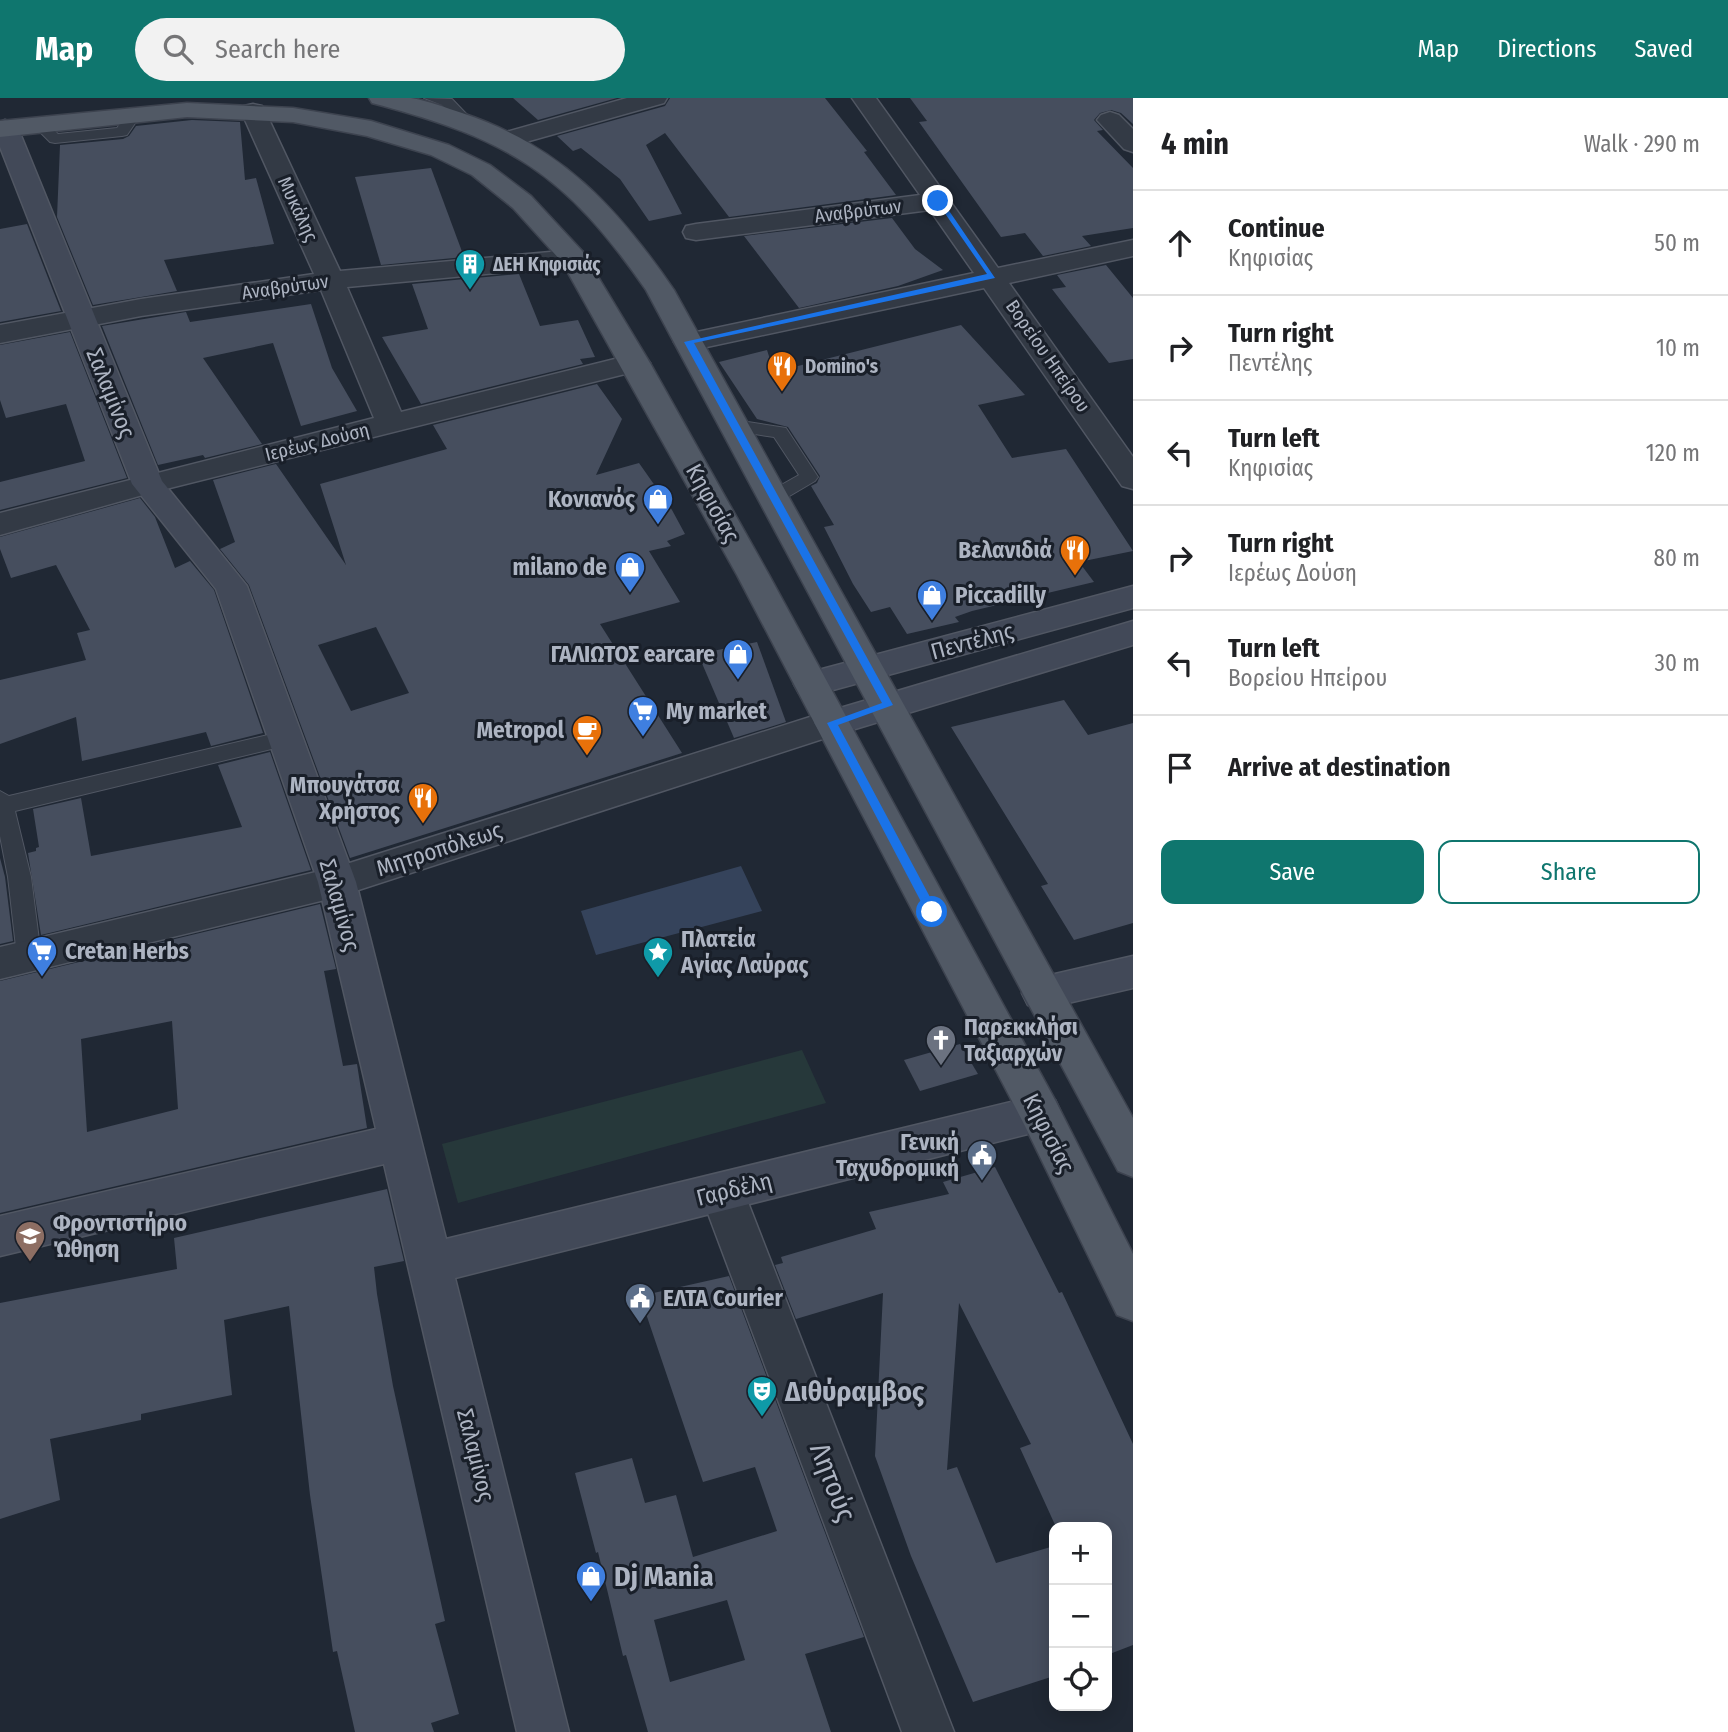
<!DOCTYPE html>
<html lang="en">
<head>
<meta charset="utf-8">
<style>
	:root { --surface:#fff; --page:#f2f2f2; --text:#202124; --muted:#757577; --line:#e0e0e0; --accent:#0f766e }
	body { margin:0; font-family:"Fira Sans Condensed",sans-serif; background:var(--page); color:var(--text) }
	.controls { position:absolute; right:21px; bottom:21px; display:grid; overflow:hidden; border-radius:14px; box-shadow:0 4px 18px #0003 }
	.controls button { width:63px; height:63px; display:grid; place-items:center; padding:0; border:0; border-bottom:2px solid var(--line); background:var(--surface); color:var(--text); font:35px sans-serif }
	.stop { position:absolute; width:21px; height:21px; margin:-16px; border:5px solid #1a73e8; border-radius:50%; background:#fff }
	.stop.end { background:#1a73e8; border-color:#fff; box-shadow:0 2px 7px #0008 }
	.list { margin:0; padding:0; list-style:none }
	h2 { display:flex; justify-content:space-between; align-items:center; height:91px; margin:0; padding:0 28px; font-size:30px }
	h2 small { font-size:23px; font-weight:400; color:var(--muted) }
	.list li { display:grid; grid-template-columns:46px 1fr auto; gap:21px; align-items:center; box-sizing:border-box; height:105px; padding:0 28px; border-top:2px solid var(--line) }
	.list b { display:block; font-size:26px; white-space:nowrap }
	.list p { margin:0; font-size:23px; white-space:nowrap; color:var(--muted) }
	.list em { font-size:23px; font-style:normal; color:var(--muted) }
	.actions { display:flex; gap:14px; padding:21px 28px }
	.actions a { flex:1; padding:16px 0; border:2px solid var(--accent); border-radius:14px; text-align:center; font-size:24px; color:var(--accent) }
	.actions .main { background:var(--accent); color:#fff }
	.icon { flex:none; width:38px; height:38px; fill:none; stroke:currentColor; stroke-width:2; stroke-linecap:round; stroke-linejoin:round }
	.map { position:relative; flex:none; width:1133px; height:1634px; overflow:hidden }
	header { display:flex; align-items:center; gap:42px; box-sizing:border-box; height:98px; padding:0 35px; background:var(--accent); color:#fff }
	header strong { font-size:33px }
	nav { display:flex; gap:38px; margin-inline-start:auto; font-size:24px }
	.search { width:490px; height:63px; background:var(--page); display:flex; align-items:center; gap:18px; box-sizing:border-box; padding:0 24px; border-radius:38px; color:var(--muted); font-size:26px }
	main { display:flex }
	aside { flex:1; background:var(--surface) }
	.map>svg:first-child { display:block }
	.green { fill:#26383a }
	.water { fill:#35435b }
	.building { fill:#464e5e; fill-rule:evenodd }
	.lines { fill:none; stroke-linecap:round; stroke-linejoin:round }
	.lane-casing { stroke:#515763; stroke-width:2 }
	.street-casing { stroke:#515763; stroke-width:3 }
	.secondary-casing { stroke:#515763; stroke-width:3 }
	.primary-casing { stroke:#3d434f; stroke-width:3 }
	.lane { fill:#333a45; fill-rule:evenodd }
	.street { fill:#333a45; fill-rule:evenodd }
	.secondary { fill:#424958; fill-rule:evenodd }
	.primary { fill:#515965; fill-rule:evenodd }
	.route { fill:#1a73e8 }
	.labels { text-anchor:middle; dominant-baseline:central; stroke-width:6; stroke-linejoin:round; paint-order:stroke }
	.far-street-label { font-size:19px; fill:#adb4c2; stroke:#191f29 }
	.far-poi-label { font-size:19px; font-weight:bold; fill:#adb4c2; stroke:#191f29; text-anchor:start }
	.street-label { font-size:23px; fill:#adb4c2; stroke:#191f29 }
	.poi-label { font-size:23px; font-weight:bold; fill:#adb4c2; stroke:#191f29; text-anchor:end }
	.near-poi-label { font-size:28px; font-weight:bold; fill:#adb4c2; stroke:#191f29; text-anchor:start }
	.near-street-label { font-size:28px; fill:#adb4c2; stroke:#191f29 }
</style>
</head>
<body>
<header>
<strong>Map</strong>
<div class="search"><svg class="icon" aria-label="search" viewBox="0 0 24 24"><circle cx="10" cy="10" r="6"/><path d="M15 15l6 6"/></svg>Search here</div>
<nav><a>Map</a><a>Directions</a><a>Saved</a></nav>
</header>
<main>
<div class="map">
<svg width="1133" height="1634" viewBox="0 0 1133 1634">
	<rect width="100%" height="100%" fill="#202834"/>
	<polygon class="green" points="802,952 826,1005 458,1105 442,1046"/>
	<polygon class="water" points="741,768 762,813 596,857 581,813"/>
	<g class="building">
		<polygon points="513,0 617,0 538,22"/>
		<polygon points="670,0 825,0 867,53 864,54 896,97 729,119 665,35 646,47 682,116 649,123 620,81 581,50 573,53 557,38 665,8"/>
		<polygon points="910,0 1133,0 1133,26 1121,15 1111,12 1100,15 1094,22 1103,32 1097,33 1133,70 1133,130 1082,138 1091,148 1043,158 1025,135 1001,139 919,24 927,23"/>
		<polygon points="192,22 240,24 245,82 256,80 274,146 164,162 177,193 93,207 57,119 60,47 123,41 129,38 136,28"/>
		<polygon points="431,70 464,159 381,167 355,79"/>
		<polygon points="892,120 915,151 943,172 898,188 799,210 744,138"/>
		<polygon points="27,126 61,213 0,224 0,131"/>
		<polygon points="1106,167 1133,200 1133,261 1109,265 1052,191 1066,189 1057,177"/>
		<polygon points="519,176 540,228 578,222 595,259 580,261 583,266 421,306 382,239 428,231 412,186"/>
		<polygon points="311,206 332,270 357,313 301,328 273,245 203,260 262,346 205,360 203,357 158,367 102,228 186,214 190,224"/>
		<polygon points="961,227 1025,297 978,307 1012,360 1066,351 1133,453 1079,464 1094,484 972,513 955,519 959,524 907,536 890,509 871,514 853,486 824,429 834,427 811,388 817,385 820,378 788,329 757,321 719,264 767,252 774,274"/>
		<polygon points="70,234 127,380 0,412 0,384 85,363 66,306 6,320 0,302 0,247"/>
		<path d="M597,286L622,321L596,377L639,365L672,412L685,436L667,443L671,448L649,453L680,504L600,526L682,655L350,760L249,487L220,451L235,444L213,382L276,366L346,467L320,386L447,351L433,327ZM376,529L409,595L351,613L318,547Z"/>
		<polygon points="140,400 155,419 175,470 190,463 214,492 263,635 211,648 206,634 82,663 76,619 0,646 0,582 86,562 77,535 90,532 56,467 11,480 0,451 0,439"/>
		<polygon points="757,544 786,624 734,640 698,556"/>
		<polygon points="1064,602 1088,637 1133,625 1133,825 1074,842 1041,788 1048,786 951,629"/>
		<polygon points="270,654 311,772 41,837 28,755 36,753 36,750 39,749 33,711 81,700 91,758 242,729 218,667"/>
		<polygon points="0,760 5,779 13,843 0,846"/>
		<path d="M320,806L336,871L324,873L343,968L357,966L367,1030L0,1115V883ZM172,923L178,1011L87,1034L81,941Z"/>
		<polygon points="960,946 978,976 920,993 904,962"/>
		<polygon points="995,1069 1059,1195 1062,1194 1133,1346 1133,1547 1107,1557 1107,1429 1056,1429 1020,1350 1031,1346 959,1205 947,1372 957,1369 996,1465 1054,1448 1054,1578 973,1604 911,1458 875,1358 883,1195 796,1221 775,1167 783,1165 781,1159 876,1131 869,1114 949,1096 943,1084"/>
		<polygon points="387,1091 404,1163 374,1169 377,1196 393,1288 445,1523 435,1526 459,1616 431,1625 434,1634 355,1634 337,1553 333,1554 310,1397 289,1208 224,1222 232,1297 141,1316 141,1322 50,1341 60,1402 0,1421 0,1205 177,1171 174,1140"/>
		<path d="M729,1178L864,1539L805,1556L831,1634H648L626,1557L623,1558L598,1454L596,1455L575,1375L632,1360L645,1405L676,1397L693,1459L777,1433L755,1369L703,1384L640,1198ZM727,1502L745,1562L670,1584L654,1522Z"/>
	</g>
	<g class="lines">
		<g class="lane-casing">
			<g id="lane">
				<polygon points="424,0 452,1 473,23 471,26 461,26 442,7"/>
				<polygon points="135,11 142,15 127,37 122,38 55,45 50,44 32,26 34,23 44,23 58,36 117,30 130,12"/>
				<polygon points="735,322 786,330 818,379 815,383 781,403 767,403 765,399 767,395 799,377 774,339 729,332 726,328 729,324"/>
				<polygon points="285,633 292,636 295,641 292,646 15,713 31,779 41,858 37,865 29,867 21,865 17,858 8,779 0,738 0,693 9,698"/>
			</g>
		</g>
		<g class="street-casing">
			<g id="street">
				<polygon points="627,0 667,0 664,5 508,49 499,46 495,41 499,36"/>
				<polygon points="852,0 876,0 998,170 1133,142 1133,158 1009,185 1133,359 1133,391 1122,388 984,190 688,253 678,250 674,244 678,238 974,175 930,112 696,142 686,140 683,134 686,128 696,126 920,97"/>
				<polygon points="253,6 262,8 265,13 340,173 573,152 583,154 587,160 583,166 573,168 347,189 401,314 635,256 645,259 650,265 645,271 150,395 0,437 0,415 374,320 321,192 141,218 0,245 0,227 141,201 314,176 241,13 244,8"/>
				<polygon points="1110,14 1119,17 1133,31 1133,54 1124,51 1097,22 1101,17"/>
				<polygon points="832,612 844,616 850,625 844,634 337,799 0,881 0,849 337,769"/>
				<polygon points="722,1075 737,1080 744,1094 954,1634 902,1634 700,1094 707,1080"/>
			</g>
		</g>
		<g class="secondary-casing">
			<g id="secondary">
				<polygon points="5,22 14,25 18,30 162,383 247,488 356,784 446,1141 1040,997 1055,1002 1061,1015 1055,1028 1040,1033 455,1180 569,1634 517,1634 384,1066 0,1158 0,1118 376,1031 318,784 216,491 132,386 0,49 0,24"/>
				<polygon points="1133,488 1133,510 811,598 799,595 794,586 799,577 811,574"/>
				<polygon points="1133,523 1133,547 832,638 820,634 814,625 820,616"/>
				<polygon points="1133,858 1133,890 1042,911 1028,907 1022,895 1028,883 1042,879"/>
			</g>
		</g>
		<g class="primary-casing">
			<g id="primary">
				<path d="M369,0C382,0 398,0 411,0C429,3 446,10 462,15C561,48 617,109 674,192L1133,1020V1079L1118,1073L646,192C565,75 509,41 372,5Z"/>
				<polygon points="187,5 293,10 371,23 449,47 490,67 531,98 583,154 650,265 769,477 1055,1002 1133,1156 1133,1223 1117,1217 1025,1028 737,477 562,164 513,110 472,77 431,57 367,38 293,24 187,19 0,39 0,23"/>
			</g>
		</g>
		<use href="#lane" class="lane"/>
		<use href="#street" class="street"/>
		<use href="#secondary" class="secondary"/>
		<use href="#primary" class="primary"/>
	</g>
	<polygon class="route" points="935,101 941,101 995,180 694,245 893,607 838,627 938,814 932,818 928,817 827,625 882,605 684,244 987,176"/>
	<defs>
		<g id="building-pin" transform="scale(1.575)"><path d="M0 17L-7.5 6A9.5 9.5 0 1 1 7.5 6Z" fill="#0f9aa8" stroke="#191f29"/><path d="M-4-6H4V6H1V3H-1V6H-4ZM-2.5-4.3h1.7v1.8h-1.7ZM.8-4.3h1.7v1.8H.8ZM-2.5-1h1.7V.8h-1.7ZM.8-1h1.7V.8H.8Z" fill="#fff"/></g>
		<g id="restaurant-pin" transform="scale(1.575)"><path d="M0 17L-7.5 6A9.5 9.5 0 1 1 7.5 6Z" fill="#e8710a" stroke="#191f29"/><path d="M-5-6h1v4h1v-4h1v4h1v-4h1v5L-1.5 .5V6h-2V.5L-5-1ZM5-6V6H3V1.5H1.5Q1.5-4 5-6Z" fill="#fff"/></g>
		<g id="shop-pin" transform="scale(1.575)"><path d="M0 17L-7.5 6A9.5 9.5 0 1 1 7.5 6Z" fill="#3f7fe0" stroke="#191f29"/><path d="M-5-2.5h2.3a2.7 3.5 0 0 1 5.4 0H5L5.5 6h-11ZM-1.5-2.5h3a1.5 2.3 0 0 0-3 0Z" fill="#fff"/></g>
		<g id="supermarket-pin" transform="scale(1.575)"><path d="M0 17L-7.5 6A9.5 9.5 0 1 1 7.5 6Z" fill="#3f7fe0" stroke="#191f29"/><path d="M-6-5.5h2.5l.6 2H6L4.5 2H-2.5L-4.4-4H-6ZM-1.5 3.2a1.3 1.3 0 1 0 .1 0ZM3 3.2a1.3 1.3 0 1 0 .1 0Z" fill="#fff"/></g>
		<g id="cafe-pin" transform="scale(1.575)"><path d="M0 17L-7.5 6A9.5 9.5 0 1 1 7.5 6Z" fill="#e8710a" stroke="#191f29"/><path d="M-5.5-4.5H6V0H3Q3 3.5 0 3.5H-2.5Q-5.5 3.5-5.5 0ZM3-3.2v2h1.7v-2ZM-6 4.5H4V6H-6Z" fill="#fff"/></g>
		<g id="sight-pin" transform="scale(1.575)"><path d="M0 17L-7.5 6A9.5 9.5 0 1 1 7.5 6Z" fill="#0f9aa8" stroke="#191f29"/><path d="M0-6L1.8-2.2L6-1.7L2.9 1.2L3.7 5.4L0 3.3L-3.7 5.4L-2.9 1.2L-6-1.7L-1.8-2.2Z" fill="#fff"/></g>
		<g id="church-pin" transform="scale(1.575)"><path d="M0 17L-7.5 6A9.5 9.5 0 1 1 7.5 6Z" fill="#6b7280" stroke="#191f29"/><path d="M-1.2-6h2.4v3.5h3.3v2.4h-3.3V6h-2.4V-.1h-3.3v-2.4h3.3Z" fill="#fff"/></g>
		<g id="civic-pin" transform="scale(1.575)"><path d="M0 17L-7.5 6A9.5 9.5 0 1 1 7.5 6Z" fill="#5c6f8a" stroke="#191f29"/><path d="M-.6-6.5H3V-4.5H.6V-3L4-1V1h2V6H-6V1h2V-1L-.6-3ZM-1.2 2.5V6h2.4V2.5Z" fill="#fff"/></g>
		<g id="school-pin" transform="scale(1.575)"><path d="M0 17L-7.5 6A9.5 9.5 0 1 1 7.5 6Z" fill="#8d6e63" stroke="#191f29"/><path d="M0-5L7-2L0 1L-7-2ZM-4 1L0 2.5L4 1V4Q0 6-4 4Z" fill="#fff"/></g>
		<g id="theatre-pin" transform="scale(1.575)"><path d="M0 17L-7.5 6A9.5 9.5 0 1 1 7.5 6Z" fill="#0f9aa8" stroke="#191f29"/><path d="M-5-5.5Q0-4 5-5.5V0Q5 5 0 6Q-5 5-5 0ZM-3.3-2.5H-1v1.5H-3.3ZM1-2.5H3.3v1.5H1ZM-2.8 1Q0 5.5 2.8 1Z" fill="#fff"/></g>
	</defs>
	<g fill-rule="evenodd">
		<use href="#building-pin" x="470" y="166"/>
		<use href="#restaurant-pin" x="782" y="268"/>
		<use href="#shop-pin" x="658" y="401"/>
		<use href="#restaurant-pin" x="1075" y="452"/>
		<use href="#shop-pin" x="630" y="469"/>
		<use href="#shop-pin" x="932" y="497"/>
		<use href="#shop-pin" x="738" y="556"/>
		<use href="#supermarket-pin" x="643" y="613"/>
		<use href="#cafe-pin" x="587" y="632"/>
		<use href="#restaurant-pin" x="423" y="700"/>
		<use href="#supermarket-pin" x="42" y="853"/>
		<use href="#sight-pin" x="658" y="854"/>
		<use href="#church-pin" x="941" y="942"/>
		<use href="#civic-pin" x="982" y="1057"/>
		<use href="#school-pin" x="30" y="1138"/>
		<use href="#civic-pin" x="640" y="1200"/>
		<use href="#theatre-pin" x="762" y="1293"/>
		<use href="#shop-pin" x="591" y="1478"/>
	</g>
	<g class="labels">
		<g class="far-street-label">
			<text transform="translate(298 111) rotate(65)">Μυκάλης</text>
			<text transform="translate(858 113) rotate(-7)">Αναβρύτων</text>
			<text transform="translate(285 189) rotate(-8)">Αναβρύτων</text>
			<text transform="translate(1048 258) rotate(55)">Βορείου Ηπείρου</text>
			<text transform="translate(317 344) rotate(-14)">Ιερέως Δούση</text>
		</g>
		<g class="far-poi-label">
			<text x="493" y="166">ΔΕΗ Κηφισιάς</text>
			<text x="805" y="268">Domino's</text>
		</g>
		<g class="street-label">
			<text transform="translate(111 295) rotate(68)">Σαλαμίνος</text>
			<text transform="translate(713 405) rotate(61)">Κηφισίας</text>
			<text transform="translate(972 543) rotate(-15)">Πεντέλης</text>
			<text transform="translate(439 751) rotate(-18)">Μητροπόλεως</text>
			<text transform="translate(340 807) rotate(74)">Σαλαμίνος</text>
			<text transform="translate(1049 1035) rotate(63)">Κηφισίας</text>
			<text transform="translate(734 1091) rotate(-14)">Γαρδέλη</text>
			<text transform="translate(476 1357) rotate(76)">Σαλαμίνος</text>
		</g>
		<g class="poi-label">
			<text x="635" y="401">Κονιανός</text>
			<text x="1052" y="452">Βελανιδιά</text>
			<text x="607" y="469">milano de</text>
			<text x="955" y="497" text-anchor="start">Piccadilly</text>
			<text x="715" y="556">ΓΑΛΙΩΤΟΣ earcare</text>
			<text x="666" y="613" text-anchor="start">My market</text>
			<text x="564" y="632">Metropol</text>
			<text x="400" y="687">Μπουγάτσα<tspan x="400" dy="26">Χρήστος</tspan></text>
			<text x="681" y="841" text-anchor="start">Πλατεία<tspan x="681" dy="26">Αγίας Λαύρας</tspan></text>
			<text x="65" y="853" text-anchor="start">Cretan Herbs</text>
			<text x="964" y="929" text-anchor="start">Παρεκκλήσι<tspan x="964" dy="26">Ταξιαρχών</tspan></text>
			<text x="959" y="1044">Γενική<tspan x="959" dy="26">Ταχυδρομική</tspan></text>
			<text x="53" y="1125" text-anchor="start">Φροντιστήριο<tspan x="53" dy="26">Ώθηση</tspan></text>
			<text x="663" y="1200" text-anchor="start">ΕΛΤΑ Courier</text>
		</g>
		<g class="near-poi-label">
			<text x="785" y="1293">Διθύραμβος</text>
			<text x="614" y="1478">Dj Mania</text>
		</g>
		<g class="near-street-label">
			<text transform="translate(833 1384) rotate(69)">Λητούς</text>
		</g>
	</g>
</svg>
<div class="controls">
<button>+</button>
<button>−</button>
<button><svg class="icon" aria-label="locate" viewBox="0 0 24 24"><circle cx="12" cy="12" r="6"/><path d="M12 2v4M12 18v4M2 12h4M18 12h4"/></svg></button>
</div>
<div class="stop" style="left:932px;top:814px"></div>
<div class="stop end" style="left:938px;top:103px"></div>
</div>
<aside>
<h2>4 min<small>Walk · 290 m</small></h2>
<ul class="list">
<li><svg class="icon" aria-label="ahead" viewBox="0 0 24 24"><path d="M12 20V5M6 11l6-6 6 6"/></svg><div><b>Continue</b><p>Κηφισίας</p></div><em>50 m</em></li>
<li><svg class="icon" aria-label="right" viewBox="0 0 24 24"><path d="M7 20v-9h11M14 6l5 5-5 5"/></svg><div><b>Turn right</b><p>Πεντέλης</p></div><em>10 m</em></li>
<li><svg class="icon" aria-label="left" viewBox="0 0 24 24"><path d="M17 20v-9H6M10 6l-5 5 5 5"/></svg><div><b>Turn left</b><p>Κηφισίας</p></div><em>120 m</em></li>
<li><svg class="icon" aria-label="right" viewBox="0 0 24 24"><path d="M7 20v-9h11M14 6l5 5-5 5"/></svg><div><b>Turn right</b><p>Ιερέως Δούση</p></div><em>80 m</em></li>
<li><svg class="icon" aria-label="left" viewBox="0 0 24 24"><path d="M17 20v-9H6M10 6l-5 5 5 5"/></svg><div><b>Turn left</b><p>Βορείου Ηπείρου</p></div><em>30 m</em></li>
<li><svg class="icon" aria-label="arrive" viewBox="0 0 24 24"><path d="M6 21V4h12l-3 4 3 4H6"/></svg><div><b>Arrive at destination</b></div></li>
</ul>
<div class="actions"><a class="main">Save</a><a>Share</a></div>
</aside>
</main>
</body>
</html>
